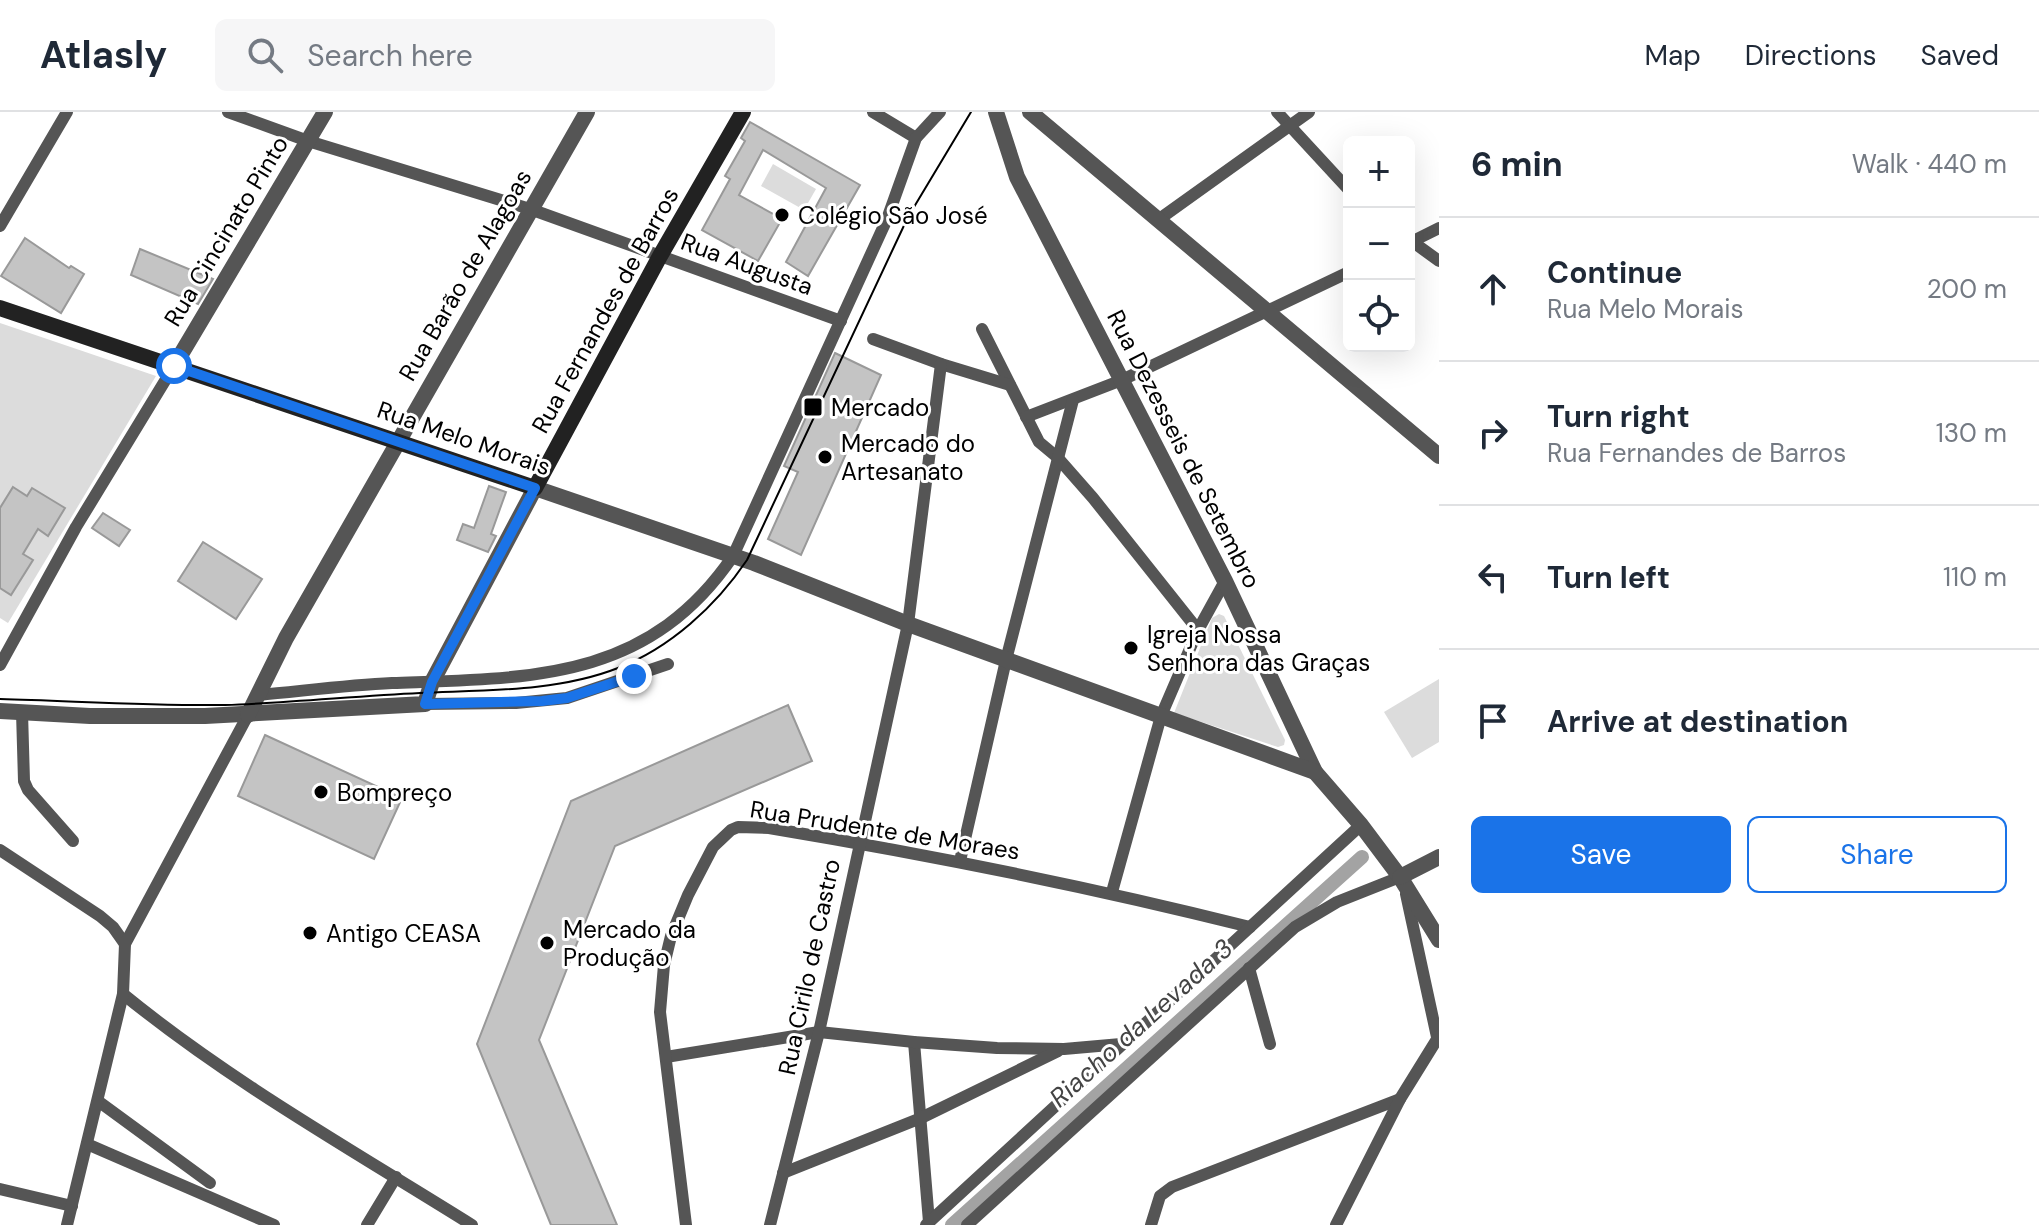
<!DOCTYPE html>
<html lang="en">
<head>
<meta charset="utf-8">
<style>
	:root { --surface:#fff; --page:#f6f6f7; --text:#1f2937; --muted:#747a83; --line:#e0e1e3; --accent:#1a73e8 }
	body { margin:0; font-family:"DM Sans",sans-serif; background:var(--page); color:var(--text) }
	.controls { position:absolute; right:24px; top:24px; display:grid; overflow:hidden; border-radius:12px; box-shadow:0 8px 32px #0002 }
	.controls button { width:72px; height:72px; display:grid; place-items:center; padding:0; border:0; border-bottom:2px solid var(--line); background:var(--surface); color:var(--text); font:40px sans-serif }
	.stop { position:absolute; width:24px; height:24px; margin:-18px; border:6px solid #1a73e8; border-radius:50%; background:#fff }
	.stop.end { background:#1a73e8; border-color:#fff; box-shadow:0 2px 8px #0008 }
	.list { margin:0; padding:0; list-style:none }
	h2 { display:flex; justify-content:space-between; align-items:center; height:104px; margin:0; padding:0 32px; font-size:34px }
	h2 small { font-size:26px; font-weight:400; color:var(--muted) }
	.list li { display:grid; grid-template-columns:52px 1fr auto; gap:24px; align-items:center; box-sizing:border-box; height:144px; padding:0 32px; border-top:2px solid var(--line) }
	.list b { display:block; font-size:30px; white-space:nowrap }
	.list p { margin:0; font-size:26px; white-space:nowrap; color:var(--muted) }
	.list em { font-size:26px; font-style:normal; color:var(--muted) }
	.actions { display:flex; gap:16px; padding:24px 32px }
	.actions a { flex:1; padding:18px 0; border:2px solid var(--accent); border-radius:12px; text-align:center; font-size:28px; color:var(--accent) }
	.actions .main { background:var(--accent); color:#fff }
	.icon { flex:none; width:44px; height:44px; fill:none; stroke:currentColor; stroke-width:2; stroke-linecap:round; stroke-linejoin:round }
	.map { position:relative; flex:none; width:1439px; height:1113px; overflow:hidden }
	header { display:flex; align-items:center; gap:48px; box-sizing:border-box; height:112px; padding:0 40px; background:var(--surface); border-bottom:2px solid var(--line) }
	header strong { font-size:38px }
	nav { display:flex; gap:44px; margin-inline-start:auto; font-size:28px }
	.search { width:560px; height:72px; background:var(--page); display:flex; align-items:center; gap:20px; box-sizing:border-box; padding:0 28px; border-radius:12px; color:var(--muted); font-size:30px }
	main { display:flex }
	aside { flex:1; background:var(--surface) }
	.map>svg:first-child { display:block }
	.green { fill:#dcdcdc }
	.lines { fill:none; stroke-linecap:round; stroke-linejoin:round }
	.canal { stroke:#a3a3a3; stroke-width:14 }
	.building { fill:#c4c4c4; stroke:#999; stroke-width:2 }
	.minor { stroke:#555; stroke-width:12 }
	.tertiary { stroke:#555; stroke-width:16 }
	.secondary { stroke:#222; stroke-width:16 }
	.tram { stroke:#000; stroke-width:2 }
	.route { stroke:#1a73e8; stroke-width:10 }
	.poi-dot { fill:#000; stroke:#fff; stroke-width:3 }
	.labels { text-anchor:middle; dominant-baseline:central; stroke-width:6; stroke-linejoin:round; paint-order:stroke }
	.poi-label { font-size:24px; fill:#000; stroke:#fff; text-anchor:start }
	.street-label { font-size:24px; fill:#000; stroke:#fff }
	.water-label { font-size:26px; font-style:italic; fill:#444; stroke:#fff }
</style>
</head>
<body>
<header>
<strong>Atlasly</strong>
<div class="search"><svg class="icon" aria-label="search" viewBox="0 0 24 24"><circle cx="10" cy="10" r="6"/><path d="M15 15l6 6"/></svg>Search here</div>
<nav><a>Map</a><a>Directions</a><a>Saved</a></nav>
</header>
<main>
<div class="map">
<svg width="1439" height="1113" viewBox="0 0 1439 1113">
	<rect width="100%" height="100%" fill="#fff"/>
	<g class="green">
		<polygon points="773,52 816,77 804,98 761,74"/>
		<polygon points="0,211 156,264 8,511 0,506"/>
		<polygon points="1219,502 1224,504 1285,628 1284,633 1278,635 1174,601 1212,506"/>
		<polygon points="1439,567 1439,630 1412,646 1384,600"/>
	</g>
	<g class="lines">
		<polyline class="canal" points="952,1113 1362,745"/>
	</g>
	<g class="building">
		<polygon points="750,10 860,73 808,164 786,150 826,76 763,38 739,83 782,107 758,149 702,118 730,67 725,64 745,29 741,26"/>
		<polygon points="25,126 69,156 71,154 84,162 61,201 1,164"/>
		<polygon points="140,137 213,167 198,192 131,163"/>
		<polygon points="835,241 881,263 801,443 768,427 798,360 784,354"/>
		<polygon points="489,374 506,380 491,422 496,424 488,440 457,428 463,412 474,416"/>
		<polygon points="13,375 27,384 32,376 65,396 48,424 38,417 23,442 33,448 11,483 0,476 0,396"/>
		<polygon points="103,401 130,418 119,434 92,416"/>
		<polygon points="203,430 262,467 236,507 178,469"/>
		<polygon points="788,593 812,649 615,734 539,928 617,1113 551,1113 477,932 571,689"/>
		<polygon points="265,623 402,686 374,747 238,684"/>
	</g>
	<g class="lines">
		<g class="minor">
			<polyline points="228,0 308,29 530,97 841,209"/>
			<polyline points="873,0 916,26"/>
			<polyline points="1277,0 1349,78"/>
			<polyline points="1158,108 1309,0"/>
			<polyline points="0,114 67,0"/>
			<polyline points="1413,130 1439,149"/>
			<polyline points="1409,131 1439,116"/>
			<polyline points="982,217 1039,330 1057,345 1093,386 1198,518"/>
			<polyline points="873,227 941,252 1010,273"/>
			<polyline points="1026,305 1122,268 1349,160"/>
			<polyline points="0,553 76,415 174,254"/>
			<path d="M259,583C303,579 348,573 392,571C529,566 647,570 733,444L887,107L916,26L940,0"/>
			<polyline points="425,592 516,591 567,586 668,552"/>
			<polyline points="22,600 24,669 28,678 73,729"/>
			<polyline points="0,738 100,804 113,815 125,832"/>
			<polyline points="960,749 1006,548 1073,288"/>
			<polyline points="1112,780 1161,604 1198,518 1225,469"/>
			<polyline points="1406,782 1437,925"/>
			<polyline points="1249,856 1270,932"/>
			<path d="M123,882C231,970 354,1039 472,1113"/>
			<polyline points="914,930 929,1110"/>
			<polyline points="666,945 819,920 914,930 997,936 1064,937 1121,932"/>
			<polyline points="98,989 210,1071"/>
			<polyline points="87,1032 274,1113"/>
			<polyline points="783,1061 921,1006 1058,939"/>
			<polyline points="0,1077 72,1094"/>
			<polyline points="67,1113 123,882 125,832 248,603"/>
			<polyline points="367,1113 396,1065"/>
			<path d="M686,1113L660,900L664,853L671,824L688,783L713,735L731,718L738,715L769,716C931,743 1091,775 1250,815"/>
			<polyline points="770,1113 819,920 908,512 941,252"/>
			<polyline points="926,1113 1361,713"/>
			<polyline points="967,1113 1295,815 1337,790 1400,765"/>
			<polyline points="1151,1113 1160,1084 1172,1075 1400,987"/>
			<polyline points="1336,1113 1400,987 1439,924"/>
		</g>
		<g class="tertiary">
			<polyline points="996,0 1017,65 1225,469 1315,660 1361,713 1400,765 1439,828"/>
			<polyline points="1030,0 1439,344"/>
			<polyline points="174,254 325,0"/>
			<polyline points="0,599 90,604 205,604 425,592 432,570 535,376 754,451 908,512 1315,660"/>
			<polyline points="248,603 286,526 587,0"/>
			<polyline points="1400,765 1439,745"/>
		</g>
		<polyline class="secondary" points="0,196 535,376 660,144 743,0"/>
		<path class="tram" d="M0,587C75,589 150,594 225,593C290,591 355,584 420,581C485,578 557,580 618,556C670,536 716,494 747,448L908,105L971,0"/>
	</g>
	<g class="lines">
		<polyline class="route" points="174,254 535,376 432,570 425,592 542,589 567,586 634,564"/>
	</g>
	<g class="poi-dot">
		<circle cx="782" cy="103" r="8"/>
		<rect x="803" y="285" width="20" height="20" rx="4"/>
		<circle cx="825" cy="345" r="8"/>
		<circle cx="1131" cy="536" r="8"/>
		<circle cx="321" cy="680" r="8"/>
		<circle cx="310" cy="821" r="8"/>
		<circle cx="547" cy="831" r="8"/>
	</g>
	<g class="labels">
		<g class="poi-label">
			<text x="798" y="103">Colégio São José</text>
			<text x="831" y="295">Mercado</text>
			<text x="841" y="331">Mercado do<tspan x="841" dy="28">Artesanato</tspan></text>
			<text x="1147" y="522">Igreja Nossa<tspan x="1147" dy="28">Senhora das Graças</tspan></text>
			<text x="337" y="680">Bompreço</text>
			<text x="563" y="817">Mercado da<tspan x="563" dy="28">Produção</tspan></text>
			<text x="326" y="821">Antigo CEASA</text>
		</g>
		<g class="street-label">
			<text transform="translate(226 119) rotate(-59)">Rua Cincinato Pinto</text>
			<text transform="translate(747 152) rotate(20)">Rua Augusta</text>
			<text transform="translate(465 163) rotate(-60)">Rua Barão de Alagoas</text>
			<text transform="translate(605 198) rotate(-61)">Rua Fernandes de Barros</text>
			<text transform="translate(464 326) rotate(19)">Rua Melo Morais</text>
			<text transform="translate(1184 337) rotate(63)">Rua Dezesseis de Setembro</text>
			<text transform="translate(885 718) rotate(9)">Rua Prudente de Moraes</text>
			<text transform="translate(809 855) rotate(-78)">Rua Cirilo de Castro</text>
		</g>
		<g class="water-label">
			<text transform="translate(1141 911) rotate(-42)">Riacho da Levada 3</text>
		</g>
	</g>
</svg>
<div class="controls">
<button>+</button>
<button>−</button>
<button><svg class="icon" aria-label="locate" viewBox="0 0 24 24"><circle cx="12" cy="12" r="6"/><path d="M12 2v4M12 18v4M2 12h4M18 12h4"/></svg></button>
</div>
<div class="stop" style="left:174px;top:254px"></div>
<div class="stop end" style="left:634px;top:564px"></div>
</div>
<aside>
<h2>6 min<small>Walk · 440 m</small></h2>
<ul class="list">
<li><svg class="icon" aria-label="ahead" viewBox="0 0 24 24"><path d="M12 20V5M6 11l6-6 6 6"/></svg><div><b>Continue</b><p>Rua Melo Morais</p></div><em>200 m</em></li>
<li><svg class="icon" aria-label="right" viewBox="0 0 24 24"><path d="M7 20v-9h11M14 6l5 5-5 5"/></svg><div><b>Turn right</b><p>Rua Fernandes de Barros</p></div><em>130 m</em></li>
<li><svg class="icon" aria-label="left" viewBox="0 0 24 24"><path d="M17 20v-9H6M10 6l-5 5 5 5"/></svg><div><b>Turn left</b></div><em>110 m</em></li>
<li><svg class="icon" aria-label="arrive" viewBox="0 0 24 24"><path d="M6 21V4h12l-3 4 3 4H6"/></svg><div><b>Arrive at destination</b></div></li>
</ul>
<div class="actions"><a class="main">Save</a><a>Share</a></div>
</aside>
</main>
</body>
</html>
